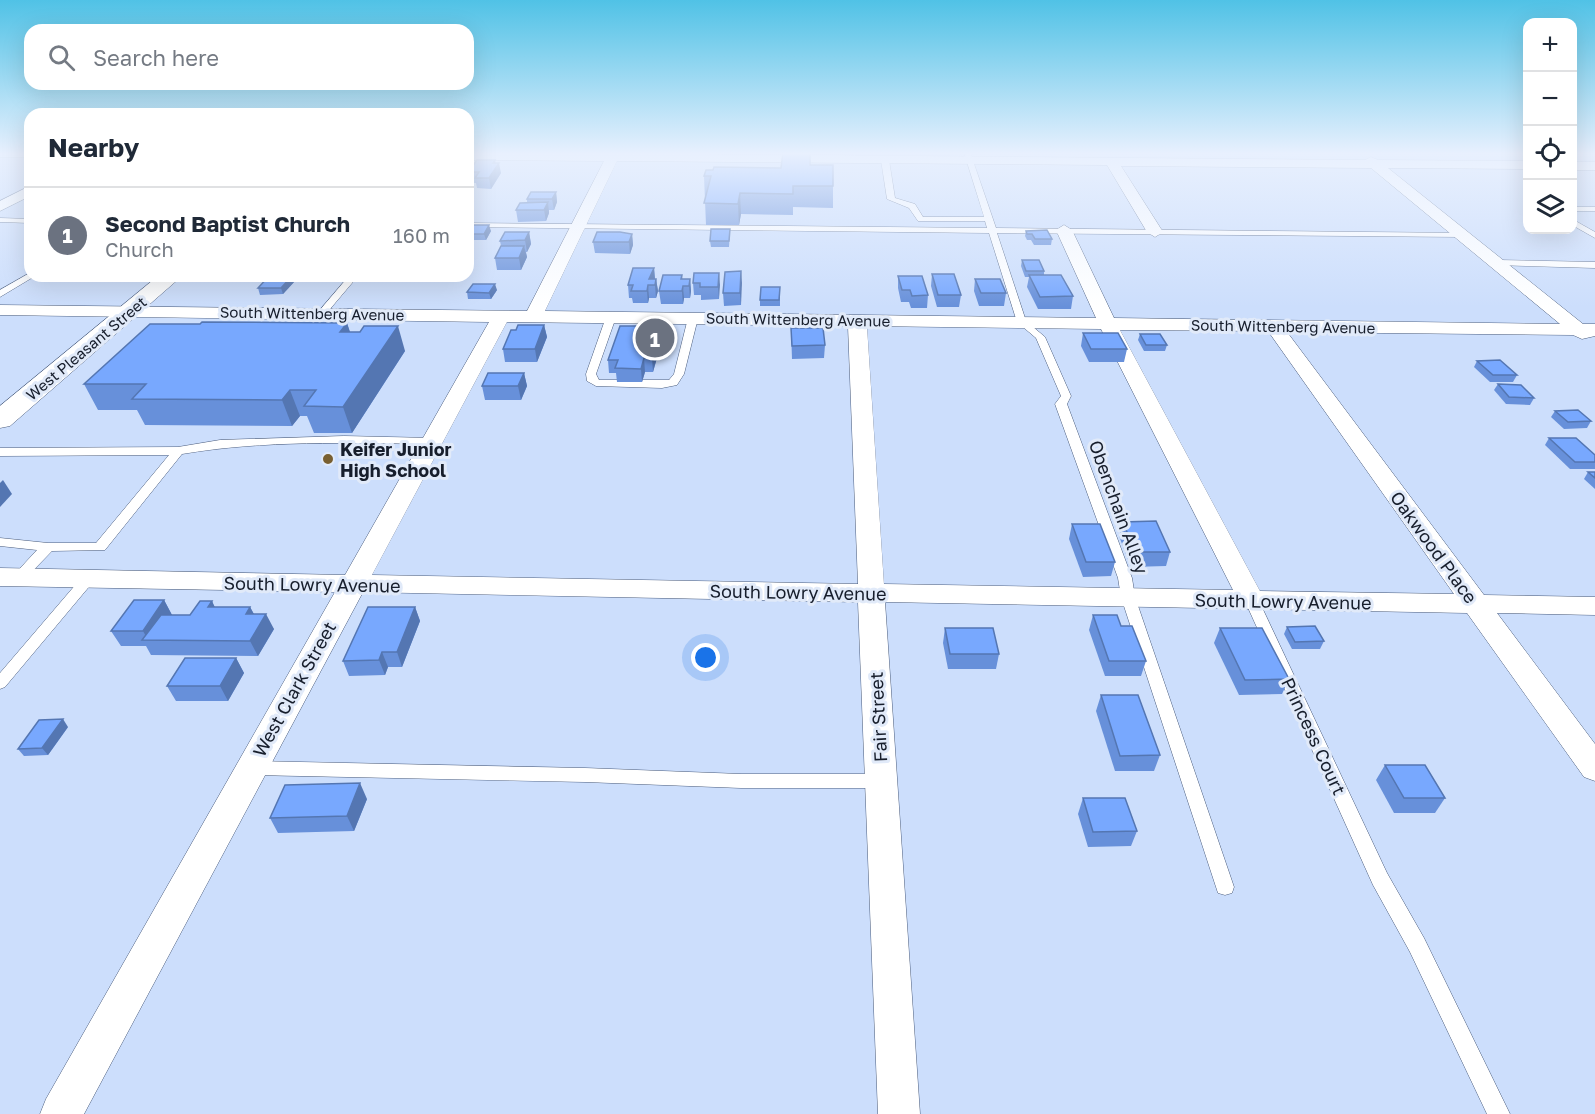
<!DOCTYPE html>
<html lang="en">
<head>
<meta charset="utf-8">
<style>
	:root { --surface:#fff; --page:#f6f6f7; --text:#1f2937; --muted:#747a83; --line:#e0e1e3; --accent:#785f31 }
	body { margin:0; font-family:"Golos Text",sans-serif; background:var(--page); color:var(--text) }
	.controls { position:absolute; right:18px; top:18px; display:grid; overflow:hidden; border-radius:12px; box-shadow:0 6px 24px #0002 }
	.controls button { width:54px; height:54px; display:grid; place-items:center; padding:0; border:0; border-bottom:2px solid var(--line); background:var(--surface); color:var(--text); font:30px sans-serif }
	.you { position:absolute; left:706px; top:658px; width:21px; height:21px; margin:-15px; border:4px solid #fff; border-radius:50%; background:#1a73e8; box-shadow:0 0 0 9px #1a73e833 }
	.badge { display:grid; place-items:center; width:39px; height:39px; border-radius:50%; background:var(--accent); color:#fff; font-size:20px; font-weight:700 }
	.pin { position:absolute; translate:-50% -50%; border:3px solid #fff; box-shadow:0 2px 6px #0006 }
	.list { margin:0; padding:0; list-style:none }
	h2 { display:flex; justify-content:space-between; align-items:center; height:78px; margin:0; padding:0 24px; font-size:26px }
	h2 small { font-size:20px; font-weight:400; color:var(--muted) }
	.list li { display:grid; grid-template-columns:39px 1fr auto; gap:18px; align-items:center; box-sizing:border-box; height:96px; padding:0 24px; border-top:2px solid var(--line) }
	.list b { display:block; font-size:22px; white-space:nowrap }
	.list p { margin:0; font-size:20px; white-space:nowrap; color:var(--muted) }
	.list em { font-size:20px; font-style:normal; color:var(--muted) }
	.icon { flex:none; width:33px; height:33px; fill:none; stroke:currentColor; stroke-width:2; stroke-linecap:round; stroke-linejoin:round }
	.map { position:relative; flex:none; width:1595px; height:1114px; overflow:hidden }
	.search { position:absolute; background:var(--surface); box-shadow:0 6px 24px #0002; left:24px; top:24px; width:450px; height:66px; display:flex; align-items:center; gap:15px; box-sizing:border-box; padding:0 21px; border-radius:18px; color:var(--muted); font-size:22px }
	.panel { position:absolute; background:var(--surface); box-shadow:0 6px 24px #0002; left:24px; top:108px; width:450px; height:174px; border-radius:18px }
	.map>svg:first-child { display:block }
	.lines { fill:none; stroke-linecap:round; stroke-linejoin:round }
	.lane-casing { stroke:#4a5c7c; stroke-width:1 }
	.street-casing { stroke:#4a5c7c; stroke-width:1 }
	.secondary-casing { stroke:#4a5c7c; stroke-width:1 }
	.lane { fill:#fff; fill-rule:evenodd }
	.street { fill:#fff; fill-rule:evenodd }
	.secondary { fill:#fff; fill-rule:evenodd }
	.wall { fill:#6790da }
	.shaded-wall { fill:#5476b2 }
	.building { fill:#78a8fe; stroke:#5476b2; stroke-width:1.5 }
	.poi-dot { fill:#785f31; stroke:#e1eaf9; stroke-width:2 }
	.labels { text-anchor:middle; dominant-baseline:central; stroke-width:6; stroke-linejoin:round; paint-order:stroke }
	.far-street-label { font-size:15px; fill:#171e2c; stroke:#e1eaf9 }
	.poi-label { font-size:18px; font-weight:bold; fill:#171e2c; stroke:#e1eaf9; text-anchor:start }
	.street-label { font-size:18px; fill:#171e2c; stroke:#e1eaf9 }
</style>
</head>
<body>
<div class="map">
<svg width="1595" height="1114" viewBox="0 0 1595 1114">
	<rect width="100%" height="100%" fill="#ccdefc"/>
	<g class="lines">
		<g class="lane-casing">
			<g id="lane">
				<polygon points="964,152 970,152 996,228 1463,233 1467,235 1463,237 997,233 1026,321 1045,337 1071,396 1067,404 1132,578 1135,597 1234,887 1232,893 1225,895 1218,893 1216,887 1121,597 1118,578 1055,404 1061,396 1036,338 1017,322 989,233 468,227 468,223 987,228 985,221 918,221 909,208 887,199 881,160 885,158 889,160 895,198 915,204 923,217 984,217"/>
				<rect x="1572" y="207" width="23" height="4"/>
				<polygon points="0,218 30,219 30,223 0,222"/>
				<polygon points="1572,219 1595,232 1595,238 1572,225"/>
				<polygon points="1497,260 1595,262 1595,268 1494,265 1494,261"/>
				<polygon points="28,274 35,276 0,297 0,290"/>
				<polygon points="349,276 358,276 325,315 319,315 319,311"/>
				<polygon points="611,314 616,317 596,374 599,380 669,380 674,374 688,318 696,316 698,318 684,374 677,385 662,388 596,386 587,381 586,374 606,317"/>
				<path d="M344,436L432,438L438,441L432,444C349,443 264,440 182,454L105,550L52,551L23,581L18,583L11,578L37,550L0,546V538L48,543H96L169,455L0,456V448L178,447L220,440Z"/>
				<polygon points="88,574 95,579 93,582 5,687 0,689 0,673 83,576"/>
				<polygon points="1252,596 1259,601 1387,873 1424,938 1510,1114 1487,1114 1410,952 1373,885 1245,601"/>
				<polygon points="251,761 585,768 741,774 881,774 887,776 890,781 887,786 881,788 741,788 585,782 251,775 245,773 243,768 245,763"/>
			</g>
		</g>
		<g class="street-casing">
			<g id="street">
				<path d="M468,152L1365,160L1371,157L1378,160L1528,161V169L1388,168L1583,324H1595V336L1582,339L1573,335L1287,332L1484,595L1595,597V615L1497,613L1595,744V781L1584,777L1467,613L885,602L920,1114H878L858,602L363,592L84,1114H40L46,1099L335,592L0,586V568L345,575L489,322L0,315V305L527,311L604,161L468,160ZM617,161L1107,165L1147,232L1155,237L1163,232L1121,166L1371,168L1560,324L1114,318L1072,230L1064,225L1056,230L1096,318L545,311ZM507,322L848,326L858,584L372,575ZM867,326L1101,329L1233,590L884,584ZM1120,330L1268,331L1454,594L1260,591Z"/>
				<rect x="1572" y="162" width="23" height="8"/>
				<polygon points="30,186 30,196 0,211 0,201"/>
			</g>
		</g>
		<g class="secondary-casing">
			<g id="secondary">
				<rect x="0" y="152" width="30" height="5"/>
				<polygon points="158,276 182,276 10,426 0,428 0,406"/>
			</g>
		</g>
		<use href="#lane" class="lane"/>
		<use href="#street" class="street"/>
		<use href="#secondary" class="secondary"/>
	</g>
	<g class="wall">
		<polygon points="496,163 501,173 491,189 477,188 476,183 471,183 468,172"/>
		<polygon points="810,165 833,186 833,208 793,207 793,215 741,214 739,225 706,225 704,176 713,170 781,168"/>
		<polygon points="556,192 557,202 554,210 549,210 549,213 546,221 518,222 516,210 527,203 527,199"/>
		<polygon points="468,225 491,231 486,240 468,240"/>
		<polygon points="730,229 729,247 711,247 710,241"/>
		<polygon points="1026,231 1052,239 1051,245 1034,245 1031,240 1027,240 1025,236"/>
		<polygon points="529,232 531,244 527,252 526,252 527,257 521,270 497,270 495,258 501,246 500,241"/>
		<polygon points="632,234 633,245 630,254 595,253 593,242"/>
		<polygon points="1022,260 1044,271 1044,275 1073,296 1071,309 1038,309 1027,287 1029,277 1025,277 1021,266"/>
		<polygon points="654,268 655,279 656,279 658,291 656,298 649,298 648,303 633,303 632,298 629,298 628,285"/>
		<polygon points="741,271 741,305 724,306 723,293"/>
		<polygon points="719,273 719,299 701,300 701,295 694,295 693,283"/>
		<polygon points="932,274 961,295 959,307 937,307 931,286"/>
		<polygon points="682,275 682,279 690,279 691,291 690,298 684,298 683,304 661,304 659,291"/>
		<polygon points="81,276 142,276 138,280 110,280 109,276"/>
		<polygon points="269,276 293,276 295,281 283,294 260,295 258,288"/>
		<polygon points="898,276 928,295 927,308 911,308 909,302 901,302 898,288"/>
		<polygon points="975,279 1006,293 1004,306 979,306 974,291"/>
		<polygon points="780,287 780,306 760,306 760,300"/>
		<polygon points="497,290 491,299 468,299 467,292"/>
		<polygon points="347,323 350,332 405,351 352,433 314,433 307,416 300,416 292,426 145,425 137,410 98,410 84,384 200,324"/>
		<polygon points="544,325 547,337 537,362 505,362 503,349 516,330"/>
		<polygon points="665,326 666,339 664,348 660,347 653,372 645,372 642,382 617,382 616,373 609,373 608,360"/>
		<polygon points="791,328 825,345 824,358 792,359"/>
		<polygon points="1083,333 1127,349 1124,362 1089,362 1081,346"/>
		<polygon points="1140,334 1167,345 1165,351 1144,351 1138,340"/>
		<polygon points="1477,361 1517,375 1513,382 1490,382 1474,367"/>
		<polygon points="524,373 527,386 521,400 485,400 482,386"/>
		<polygon points="1498,384 1534,398 1530,405 1506,404 1494,390"/>
		<polygon points="1555,411 1591,421 1587,428 1564,429 1551,417"/>
		<polygon points="1549,438 1595,455 1595,469 1570,469 1545,445"/>
		<polygon points="1588,472 1595,472 1595,489 1584,479"/>
		<polygon points="1123,522 1170,552 1166,566 1131,567 1119,536"/>
		<polygon points="1072,524 1115,562 1111,576 1083,577 1069,539"/>
		<polygon points="164,600 172,615 190,615 212,601 214,607 250,607 254,614 274,629 258,656 151,655 146,646 121,646 111,631"/>
		<polygon points="415,607 420,621 402,667 388,667 385,675 349,676 343,661"/>
		<polygon points="1093,615 1121,626 1146,661 1141,676 1105,676 1089,630"/>
		<polygon points="1287,627 1324,641 1320,649 1292,649 1284,634"/>
		<polygon points="945,628 999,654 996,669 948,669 943,643"/>
		<polygon points="1220,628 1289,679 1282,694 1239,695 1214,643"/>
		<polygon points="236,658 244,673 228,701 176,701 167,686"/>
		<polygon points="1101,695 1160,755 1154,771 1115,771 1096,711"/>
		<polygon points="68,727 48,755 24,756 18,749"/>
		<polygon points="1385,765 1445,798 1435,813 1394,813 1376,780"/>
		<polygon points="1083,798 1137,831 1131,846 1088,847 1078,814"/>
		<polygon points="367,799 354,831 278,833 270,818"/>
	</g>
	<g class="shaded-wall">
		<polygon points="495,160 496,167 499,163 501,173 491,189 489,178 493,163"/>
		<polygon points="556,192 557,202 554,210 552,199"/>
		<polygon points="740,193 741,214 739,225 738,204"/>
		<polygon points="548,202 549,213 546,221 544,210"/>
		<polygon points="489,225 491,231 486,240 484,234"/>
		<polygon points="529,232 531,244 527,252 525,240"/>
		<polygon points="632,234 633,245 630,254 629,242"/>
		<polygon points="524,246 527,257 521,270 519,258"/>
		<polygon points="654,268 655,280 649,279"/>
		<polygon points="741,271 742,283 741,305 740,293"/>
		<polygon points="719,273 720,285 719,299 718,287"/>
		<polygon points="682,275 684,298 683,304 681,279"/>
		<polygon points="292,276 293,276 295,281 283,294 281,288"/>
		<polygon points="656,279 658,291 656,298 655,285"/>
		<polygon points="690,279 691,291 690,298 689,286"/>
		<polygon points="495,284 497,290 491,299 489,293"/>
		<polygon points="648,285 649,298 648,303 647,291"/>
		<polygon points="347,323 355,348 340,332"/>
		<polygon points="544,325 547,337 537,362 535,349"/>
		<polygon points="398,326 405,351 352,433 343,407"/>
		<polygon points="665,326 666,339 664,348 663,335"/>
		<polygon points="659,335 660,347 653,372 652,358"/>
		<polygon points="644,358 645,372 642,382 641,369"/>
		<polygon points="524,373 527,386 521,400 518,386"/>
		<polygon points="290,390 300,416 292,426 282,400"/>
		<polygon points="3,480 12,494 0,507 0,483"/>
		<polygon points="164,600 172,615 148,640 143,631"/>
		<polygon points="212,601 219,616 208,607"/>
		<polygon points="250,607 258,622 246,614"/>
		<polygon points="415,607 420,621 402,667 397,652"/>
		<polygon points="266,614 274,629 258,656 250,641"/>
		<polygon points="382,652 388,667 385,675 379,660"/>
		<polygon points="236,658 244,673 228,701 220,686"/>
		<polygon points="63,719 68,727 48,755 42,748"/>
		<polygon points="360,783 367,799 354,831 347,816"/>
	</g>
	<g class="building">
		<polygon points="783,152 810,152 810,165 833,165 833,186 793,186 793,194 740,193 738,204 704,203 711,176 704,176 706,170 713,170 714,167 781,168"/>
		<polygon points="477,160 495,160 493,163 499,163 489,178 475,178 479,172 468,172"/>
		<polygon points="531,192 556,192 552,199 527,199"/>
		<polygon points="548,202 544,210 516,210 520,203"/>
		<polygon points="468,225 489,225 484,234 468,234"/>
		<polygon points="711,229 730,229 729,241 710,241"/>
		<polygon points="1047,230 1052,239 1035,239 1032,234 1027,234 1026,231"/>
		<polygon points="505,232 529,232 525,240 500,241"/>
		<polygon points="597,232 620,232 632,234 629,242 593,242"/>
		<polygon points="501,246 524,246 519,258 495,258"/>
		<polygon points="1022,260 1039,260 1044,271 1026,271"/>
		<polygon points="633,268 654,268 649,279 656,279 655,285 648,285 647,291 631,291 633,285 628,285"/>
		<polygon points="741,271 740,293 723,293 725,272"/>
		<polygon points="694,273 719,273 718,287 700,287 700,283 693,283"/>
		<polygon points="932,274 954,274 961,295 938,295"/>
		<polygon points="663,275 682,275 681,279 690,279 689,286 683,286 682,291 659,291"/>
		<polygon points="1029,275 1061,275 1073,296 1040,297"/>
		<polygon points="269,276 292,276 281,288 258,288"/>
		<polygon points="898,276 922,276 928,295 912,296 910,290 902,290"/>
		<polygon points="975,279 1000,279 1006,293 981,293"/>
		<polygon points="473,284 495,284 489,293 467,292"/>
		<polygon points="761,287 780,287 779,300 760,300"/>
		<polygon points="202,322 347,323 340,332 360,332 364,326 398,326 343,407 304,406 316,390 290,390 282,400 132,399 146,384 84,384 150,324 200,324"/>
		<polygon points="518,325 544,325 535,349 503,349 511,330 516,330"/>
		<polygon points="620,326 665,326 663,335 659,335 652,358 644,358 641,369 615,368 618,360 608,360"/>
		<polygon points="791,328 823,328 825,345 792,346"/>
		<polygon points="1083,333 1118,333 1127,349 1091,349"/>
		<polygon points="1140,334 1160,334 1167,345 1146,345"/>
		<polygon points="1500,360 1517,375 1493,375 1477,361"/>
		<polygon points="488,373 524,373 518,386 482,386"/>
		<polygon points="1498,384 1521,385 1534,398 1509,397"/>
		<polygon points="1578,410 1591,421 1568,422 1555,411"/>
		<polygon points="1549,438 1576,438 1595,455 1595,462 1575,462"/>
		<polygon points="1588,472 1595,472 1595,478"/>
		<polygon points="1156,521 1170,552 1135,552 1123,522"/>
		<polygon points="1072,524 1100,524 1115,562 1086,562"/>
		<polygon points="134,600 164,600 143,631 111,631"/>
		<polygon points="200,601 212,601 208,607 250,607 246,614 266,614 250,641 142,640 161,615 190,615"/>
		<polygon points="368,607 415,607 397,652 382,652 379,660 343,661"/>
		<polygon points="1093,615 1117,615 1121,626 1132,626 1146,661 1109,661"/>
		<polygon points="1315,626 1324,641 1295,642 1287,627"/>
		<polygon points="945,628 993,628 999,654 950,654"/>
		<polygon points="1220,628 1262,628 1289,679 1245,680"/>
		<polygon points="185,658 236,658 220,686 167,686"/>
		<polygon points="1101,695 1138,695 1160,755 1120,756"/>
		<polygon points="63,719 42,748 18,749 39,720"/>
		<polygon points="1385,765 1425,765 1445,798 1404,798"/>
		<polygon points="360,783 347,816 270,818 285,785"/>
		<polygon points="1083,798 1125,798 1137,831 1093,832"/>
	</g>
	<linearGradient id="sky" x2="0" y2="1"><stop stop-color="#50c2e6"/><stop offset="0.5" stop-color="#e8f0fe"/><stop offset="1" stop-color="#e8f0fe" stop-opacity="0"/></linearGradient>
	<rect width="1595" height="307" fill="url(#sky)"/>
	<circle class="poi-dot" cx="328" cy="459" r="6"/>
	<g class="labels">
		<g class="far-street-label">
			<text transform="translate(312 313) rotate(1)">South Wittenberg Avenue</text>
			<text transform="translate(798 319) rotate(1)">South Wittenberg Avenue</text>
			<text transform="translate(1283 326) rotate(1)">South Wittenberg Avenue</text>
			<text transform="translate(86 348) rotate(-40)">West Pleasant Street</text>
		</g>
		<g class="poi-label">
			<text x="340" y="449">Keifer Junior<tspan x="340" dy="21">High School</tspan></text>
		</g>
		<g class="street-label">
			<text transform="translate(1119 507) rotate(70)">Obenchain Alley</text>
			<text transform="translate(1434 547) rotate(54)">Oakwood Place</text>
			<text transform="translate(312 584) rotate(1)">South Lowry Avenue</text>
			<text transform="translate(798 592) rotate(1)">South Lowry Avenue</text>
			<text transform="translate(1283 601) rotate(1)">South Lowry Avenue</text>
			<text transform="translate(294 689) rotate(-61)">West Clark Street</text>
			<text transform="translate(878 717) rotate(-93)">Fair Street</text>
			<text transform="translate(1314 736) rotate(65)">Princess Court</text>
		</g>
	</g>
</svg>
<div class="controls">
<button>+</button>
<button>−</button>
<button><svg class="icon" aria-label="locate" viewBox="0 0 24 24"><circle cx="12" cy="12" r="6"/><path d="M12 2v4M12 18v4M2 12h4M18 12h4"/></svg></button>
<button><svg class="icon" aria-label="layers" viewBox="0 0 24 24"><path d="M12 4l9 5-9 5-9-5zM3 14l9 5 9-5"/></svg></button>
</div>
<div class="you"></div>
<div class="pin badge" style="left:655px;top:338px;background:#6b7280">1</div>
<div class="search"><svg class="icon" aria-label="search" viewBox="0 0 24 24"><circle cx="10" cy="10" r="6"/><path d="M15 15l6 6"/></svg>Search here</div>
<section class="panel">
<h2>Nearby<small></small></h2>
<ul class="list">
<li><span class="badge" style="background:#6b7280">1</span><div><b>Second Baptist Church</b><p>Church</p></div><em>160 m</em></li>
</ul>
</section>
</div>
</body>
</html>
